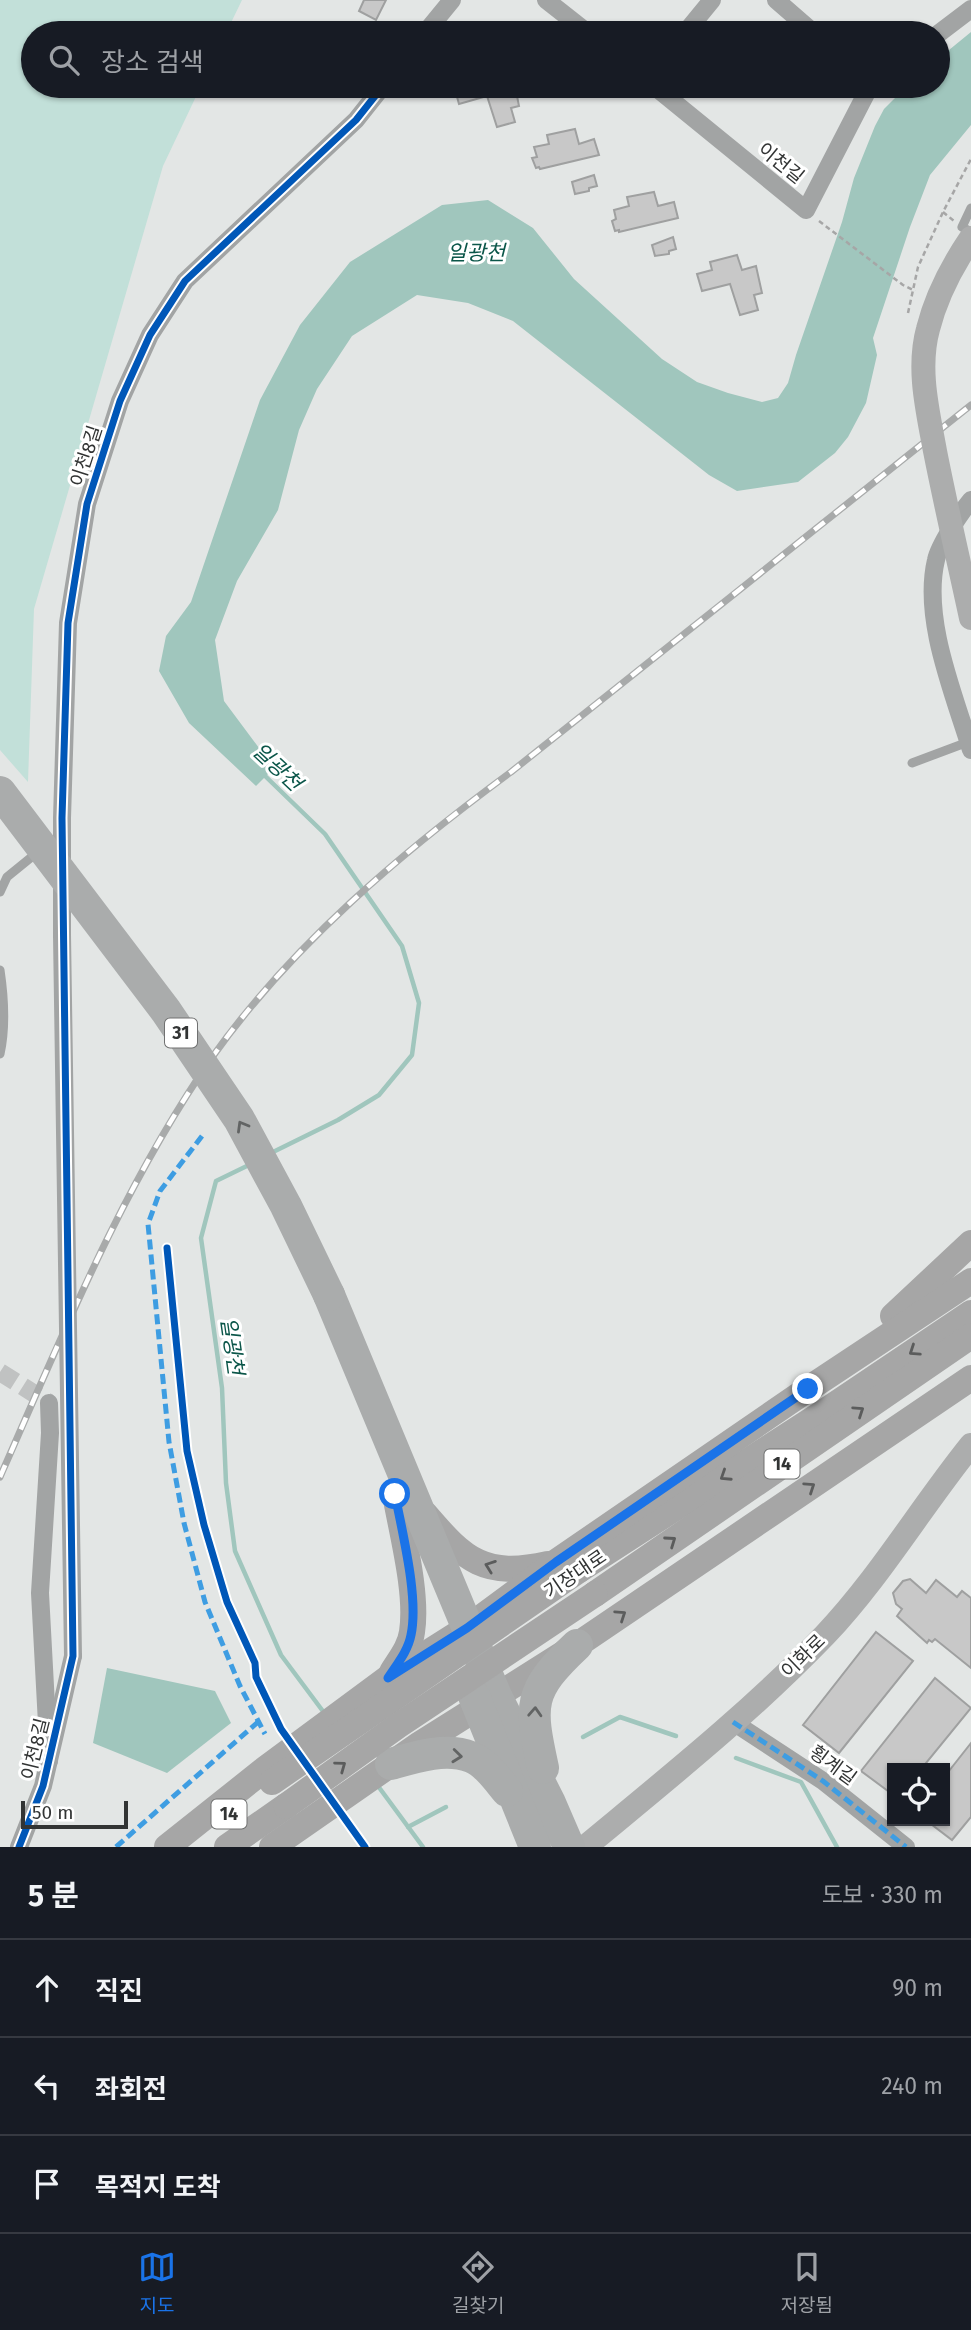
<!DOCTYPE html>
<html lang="ko">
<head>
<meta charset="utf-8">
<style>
	:root { --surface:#171b24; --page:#242831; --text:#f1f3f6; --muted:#9ea1a6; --line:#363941; --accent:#1a73e8 }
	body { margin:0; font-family:"Fira Sans","Noto Sans KR",sans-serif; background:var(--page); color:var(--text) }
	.controls { position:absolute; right:21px; bottom:21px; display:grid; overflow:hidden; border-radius:0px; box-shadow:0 2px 5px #0004 }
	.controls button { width:63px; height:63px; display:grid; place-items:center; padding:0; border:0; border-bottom:2px solid var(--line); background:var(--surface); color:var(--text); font:35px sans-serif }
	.scale { position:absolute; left:21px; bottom:18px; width:107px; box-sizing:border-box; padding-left:7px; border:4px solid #323434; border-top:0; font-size:19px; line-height:24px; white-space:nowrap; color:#323434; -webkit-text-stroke:5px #fff; paint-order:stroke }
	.stop { position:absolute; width:21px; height:21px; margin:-16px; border:5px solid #1a73e8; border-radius:50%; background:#fff }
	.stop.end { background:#1a73e8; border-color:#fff; box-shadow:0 2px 7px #0008 }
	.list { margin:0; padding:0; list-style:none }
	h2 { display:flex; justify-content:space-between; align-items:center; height:91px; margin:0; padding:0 28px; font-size:30px }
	h2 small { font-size:23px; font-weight:400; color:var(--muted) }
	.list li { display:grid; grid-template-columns:46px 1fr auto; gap:21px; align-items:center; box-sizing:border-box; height:98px; padding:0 28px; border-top:2px solid var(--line) }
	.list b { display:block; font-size:26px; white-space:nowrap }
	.list em { font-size:23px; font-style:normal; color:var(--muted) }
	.icon { flex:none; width:38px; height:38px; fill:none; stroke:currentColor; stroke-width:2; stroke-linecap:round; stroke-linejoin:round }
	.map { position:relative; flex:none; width:971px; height:1847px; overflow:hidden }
	.search { position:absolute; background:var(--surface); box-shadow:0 2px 5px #0004; left:21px; right:21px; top:21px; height:77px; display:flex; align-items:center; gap:18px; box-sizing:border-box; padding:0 24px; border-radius:38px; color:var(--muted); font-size:26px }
	.sheet { height:385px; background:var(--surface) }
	nav { display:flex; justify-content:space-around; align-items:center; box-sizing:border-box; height:98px; border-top:2px solid var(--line); background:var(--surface); font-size:19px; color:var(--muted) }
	nav a { display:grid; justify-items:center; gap:4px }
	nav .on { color:var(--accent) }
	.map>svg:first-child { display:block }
	.green { fill:#c2e0d9 }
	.water { fill:#a0c6bd }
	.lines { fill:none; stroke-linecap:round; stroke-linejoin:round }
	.stream { stroke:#a0c6bd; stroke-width:4.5 }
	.building { fill:#c8c8c8; stroke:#9fa0a0; stroke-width:2 }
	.street-tunnel { stroke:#c0c2c2; stroke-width:18; stroke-dasharray:18 9; stroke-linecap:butt }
	.path { stroke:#a6a6a6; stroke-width:2.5; stroke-dasharray:5 3.5; stroke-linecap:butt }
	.lane { stroke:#a2a4a4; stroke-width:9 }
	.street { stroke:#a2a4a4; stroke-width:18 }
	.secondary { stroke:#acadad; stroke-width:24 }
	.primary { stroke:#a6a6a6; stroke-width:26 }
	.highway { stroke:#aaacac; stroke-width:32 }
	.rail-casing { stroke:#a8aaaa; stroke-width:7 }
	.rail { stroke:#fff; stroke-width:4.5; stroke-dasharray:13; stroke-linecap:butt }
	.street-bridge { stroke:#a2a4a4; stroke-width:18 }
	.secondary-bridge { stroke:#acadad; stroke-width:24 }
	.primary-bridge { stroke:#a6a6a6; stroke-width:26 }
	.highway-bridge { stroke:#aaacac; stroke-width:32 }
	.quiet { stroke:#3e9de2; stroke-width:5; stroke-dasharray:10 5; stroke-linecap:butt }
	.cycleway-casing { stroke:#fff; stroke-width:11 }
	.cycleway { stroke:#0057b8; stroke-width:7 }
	.oneway { stroke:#626464 }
	.oneway2 { stroke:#5b5c5c }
	.route { stroke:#1a73e8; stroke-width:9 }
	.labels { text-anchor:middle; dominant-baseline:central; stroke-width:6; stroke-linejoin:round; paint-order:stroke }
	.shield { fill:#fff; stroke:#707171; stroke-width:2 }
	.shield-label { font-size:18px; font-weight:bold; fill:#323434 }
	.street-label { font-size:19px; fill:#323434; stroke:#fff }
	.water-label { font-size:21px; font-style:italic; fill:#0b5649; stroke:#fff }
</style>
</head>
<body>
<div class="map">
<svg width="971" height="1847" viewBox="0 0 971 1847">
	<rect width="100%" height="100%" fill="#e3e6e5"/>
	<polygon class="green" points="0,0 242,0 226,33 33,33 33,86 201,86 163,166 34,609 28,782 0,750"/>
	<g class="water">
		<polygon points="971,32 971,125 930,175 910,227 873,338 877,355 866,403 848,437 835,453 798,482 737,491 709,475 513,321 468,303 417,295 352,336 317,389 299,430 278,510 237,581 215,640 224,701 274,768 256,786 189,723 159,671 166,636 191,602 260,400 300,325 350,262 442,205 488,200 533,228 574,279 662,359 697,382 728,393 762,402 778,398 788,383 796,355 842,222 854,178 875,126 884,109 907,86 938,86 938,59"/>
		<polygon points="107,1668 215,1691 231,1723 167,1773 93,1743"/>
	</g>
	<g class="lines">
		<g class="stream">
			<polyline points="263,774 325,834 402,946 419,1003 412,1055 379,1095 338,1120 271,1153"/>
			<polyline points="251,1164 216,1181 201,1238 222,1388 226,1483 235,1551 281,1655 325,1714"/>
			<polyline points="583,1737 620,1717 676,1736"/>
			<polyline points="736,1758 801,1782 837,1847"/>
			<polyline points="378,1786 423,1847"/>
			<polyline points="408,1827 446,1807"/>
		</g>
	</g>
	<g class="building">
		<polygon points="364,0 386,0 376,20 359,11"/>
		<polygon points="454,86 515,86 519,106 511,108 515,122 497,127 487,96 459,104"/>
		<polygon points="575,129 579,144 594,139 599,155 540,169 539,167 536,168 532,158 537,157 534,147 549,144 547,135"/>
		<polygon points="594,175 597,186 589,188 589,191 575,194 572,182"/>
		<polygon points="654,192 658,206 674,202 678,218 619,232 619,230 615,231 612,221 616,219 614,210 629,206 627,197"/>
		<polygon points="673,237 676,249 669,251 669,254 655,256 652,245"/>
		<polygon points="737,255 742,270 756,266 762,293 754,295 758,310 740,315 730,284 702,291 697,274 712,270 710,262"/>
		<polygon points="910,1579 926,1593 936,1580 957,1597 962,1591 971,1598 971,1668 935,1639 932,1642 929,1640 927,1643 897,1616 902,1609 896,1604 893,1593 903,1581"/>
		<polygon points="876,1632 913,1661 839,1753 803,1725"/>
		<polygon points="935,1678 971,1708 922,1768 892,1768 892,1794 861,1771"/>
		<polygon points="971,1743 971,1817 952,1840 927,1821 945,1821 945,1776"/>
	</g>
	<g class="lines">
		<polyline class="street-tunnel" points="0,1372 49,1403"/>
		<g class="path">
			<polyline points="943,212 954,221"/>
			<polyline points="819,221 903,285 915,291"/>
			<polyline points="908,313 918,267 943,212 971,159"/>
		</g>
		<g class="lane">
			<polyline points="971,208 962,227 971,232"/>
			<polyline points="912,763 968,742"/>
			<polyline points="0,892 7,877 39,851"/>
			<path d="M0,970C4,997 6,1027 0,1054"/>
		</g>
		<g class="street">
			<polyline points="546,0 588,33"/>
			<polyline points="776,0 814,33"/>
			<polyline points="425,33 452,0"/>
			<polyline points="685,33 712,0"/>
			<polyline points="938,34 971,9"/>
			<polyline points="654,86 806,210 870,86"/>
			<path d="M971,500C961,512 939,545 936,560C922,619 954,694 971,750"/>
			<polyline points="62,935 62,818 68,623 87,504 120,401 150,335 185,281 356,120 383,86"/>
			<polyline points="733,1722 823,1781 906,1847"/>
			<polyline points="49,1761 40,1593 50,1433 49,1403"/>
			<polyline points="19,1847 43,1786 73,1656"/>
		</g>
		<path class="secondary" d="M585,1847C667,1779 751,1712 825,1635C880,1577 921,1507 971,1445"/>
		<g class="primary">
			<polyline points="893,1316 971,1243"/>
			<path d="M425,1514C465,1561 485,1578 548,1564"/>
			<polyline points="579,1570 821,1414 971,1313"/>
			<polyline points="595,1594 971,1336"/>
			<path d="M392,1672C400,1659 410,1647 412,1632C418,1593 402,1534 395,1494"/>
			<polyline points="167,1847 265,1769 388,1678 467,1628 556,1562 808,1389 971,1281"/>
			<polyline points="227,1847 286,1806"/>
			<polyline points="272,1847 420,1744 577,1645 971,1378"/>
		</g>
		<g class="highway">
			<polyline points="329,1295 496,1696 550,1803 569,1847"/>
			<polyline points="474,1696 535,1847"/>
			<path d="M391,1764C415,1757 446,1747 471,1757C486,1763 497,1779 507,1791"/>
			<path d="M543,1768C529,1704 528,1691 577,1645"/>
		</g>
		<g class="rail-casing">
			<path id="rail" d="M0,1477C63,1334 123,1185 213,1056C293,944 401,853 511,772L971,405"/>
		</g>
		<use href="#rail" class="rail"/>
		<polyline class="street-bridge" points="62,935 73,1656"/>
		<path class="secondary-bridge" d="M971,238C952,266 936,297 928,329C917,369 928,412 935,451C946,507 959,562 971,618"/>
		<g class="primary-bridge">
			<polyline points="272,1782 579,1570"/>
			<polyline points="286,1806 399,1725 595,1594"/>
		</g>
		<polyline class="highway-bridge" points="0,792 166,1011 239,1119 286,1206 329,1295"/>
		<g class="quiet">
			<polyline points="202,1136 160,1191 148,1224 169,1442 184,1523 205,1602 240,1686 265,1734"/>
			<polyline points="733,1722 823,1781 906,1847"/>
			<polyline points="116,1847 258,1722"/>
		</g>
		<g class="cycleway-casing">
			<g id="cycleway">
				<polyline points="167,1248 187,1451 204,1525 227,1602 255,1663 256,1677 281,1729 365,1847"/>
				<polyline points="19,1847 43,1786 73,1656 62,818 68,623 87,504 120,401 150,335 185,281 356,120 383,86"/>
			</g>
		</g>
		<use href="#cycleway" class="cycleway"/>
	</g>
	<defs><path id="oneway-chevron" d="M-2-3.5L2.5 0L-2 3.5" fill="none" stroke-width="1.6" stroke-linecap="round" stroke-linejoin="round" transform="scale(1.75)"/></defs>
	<g class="oneway">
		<use href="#oneway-chevron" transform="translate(242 1126) rotate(-120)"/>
		<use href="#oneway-chevron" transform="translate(535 1712) rotate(-87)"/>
		<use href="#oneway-chevron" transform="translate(457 1756) rotate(6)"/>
	</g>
	<g class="oneway2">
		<use href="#oneway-chevron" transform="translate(914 1351) rotate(146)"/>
		<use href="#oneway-chevron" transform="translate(859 1411) rotate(-34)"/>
		<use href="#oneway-chevron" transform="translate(725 1476) rotate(147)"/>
		<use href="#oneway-chevron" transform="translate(810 1487) rotate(-34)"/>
		<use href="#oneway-chevron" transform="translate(671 1541) rotate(-35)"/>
		<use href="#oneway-chevron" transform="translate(490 1566) rotate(-160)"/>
		<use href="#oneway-chevron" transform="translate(621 1615) rotate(-34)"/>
		<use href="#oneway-chevron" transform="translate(341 1766) rotate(-36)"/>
	</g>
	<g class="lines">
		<path class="route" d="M395,1494C402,1532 419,1597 411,1635C408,1651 397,1664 388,1678L467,1628L556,1562L808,1389"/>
	</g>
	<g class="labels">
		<g class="shield">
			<rect x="165" y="1018.5" width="32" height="29" rx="5"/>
			<rect x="764.5" y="1449.5" width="35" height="29" rx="5"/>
			<rect x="211.5" y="1799.5" width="35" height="29" rx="5"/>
		</g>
		<g class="shield-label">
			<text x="181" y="1033">31</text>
			<text x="782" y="1464">14</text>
			<text x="229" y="1814">14</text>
		</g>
		<g class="street-label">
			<text transform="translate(781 163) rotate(39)">이천길</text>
			<text transform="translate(86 456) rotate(-72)">이천8길</text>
			<text transform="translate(575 1574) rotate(-34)">기장대로</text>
			<text transform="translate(803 1656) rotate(-44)">이화로</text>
			<text transform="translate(35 1749) rotate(-76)">이천8길</text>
			<text transform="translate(833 1765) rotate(36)">횡계길</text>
		</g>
		<g class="water-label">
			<text x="476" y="253">일광천</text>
			<text transform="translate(277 767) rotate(43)">일광천</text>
			<text transform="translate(232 1346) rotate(82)">일광천</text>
		</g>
	</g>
</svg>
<div class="controls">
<button><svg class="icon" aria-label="locate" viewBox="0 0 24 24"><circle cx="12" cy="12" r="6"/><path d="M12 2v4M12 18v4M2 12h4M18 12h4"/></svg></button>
</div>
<div class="scale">50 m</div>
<div class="stop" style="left:395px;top:1494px"></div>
<div class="stop end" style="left:808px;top:1389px"></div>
<div class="search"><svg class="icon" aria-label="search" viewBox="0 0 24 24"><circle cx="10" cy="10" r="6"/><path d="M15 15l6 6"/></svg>장소 검색</div>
</div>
<section class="sheet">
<h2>5 분<small>도보 · 330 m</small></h2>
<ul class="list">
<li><svg class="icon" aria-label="ahead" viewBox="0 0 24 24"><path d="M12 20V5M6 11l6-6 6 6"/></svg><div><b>직진</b></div><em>90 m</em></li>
<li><svg class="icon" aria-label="left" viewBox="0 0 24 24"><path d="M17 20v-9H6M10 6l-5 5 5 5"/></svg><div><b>좌회전</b></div><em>240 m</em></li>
<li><svg class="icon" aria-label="arrive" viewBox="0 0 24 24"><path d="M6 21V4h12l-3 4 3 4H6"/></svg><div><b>목적지 도착</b></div></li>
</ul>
</section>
<nav>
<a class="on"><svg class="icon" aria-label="map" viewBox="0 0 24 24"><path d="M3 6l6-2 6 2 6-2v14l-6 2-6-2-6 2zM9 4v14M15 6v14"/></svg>지도</a>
<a><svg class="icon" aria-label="directions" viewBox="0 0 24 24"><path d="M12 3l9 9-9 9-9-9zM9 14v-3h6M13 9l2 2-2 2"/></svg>길찾기</a>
<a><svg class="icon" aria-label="saved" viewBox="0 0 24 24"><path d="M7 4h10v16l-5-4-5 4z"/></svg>저장됨</a>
</nav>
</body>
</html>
